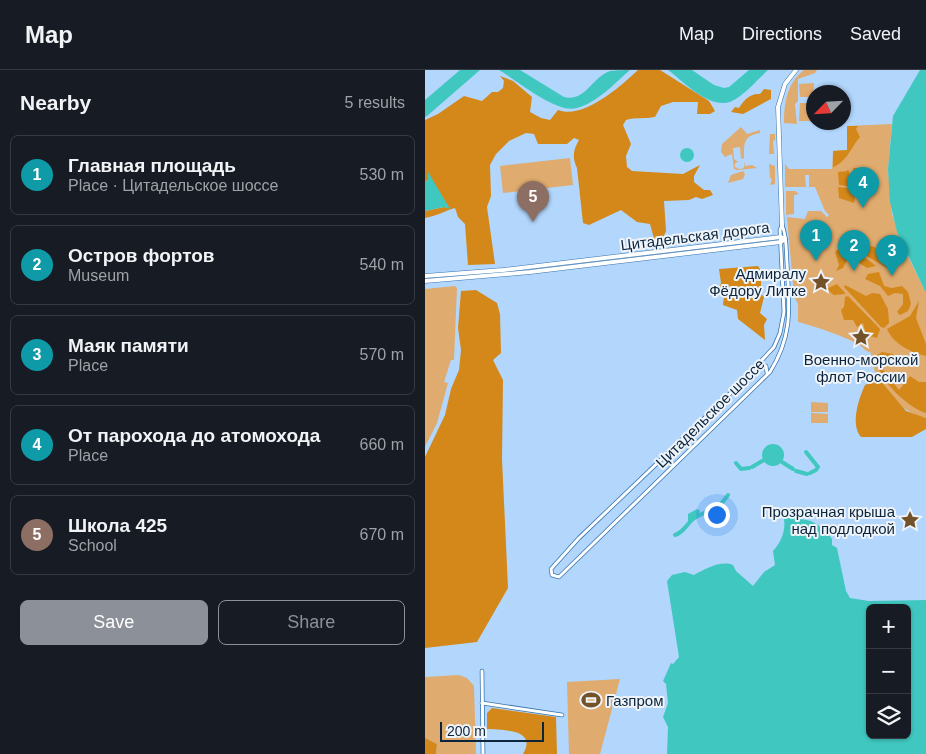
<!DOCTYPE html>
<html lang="en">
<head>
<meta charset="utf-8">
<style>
	:root { --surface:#171b24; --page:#20242c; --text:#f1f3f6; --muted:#9ea1a6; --line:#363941; --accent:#8c9099 }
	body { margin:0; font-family:Arial,sans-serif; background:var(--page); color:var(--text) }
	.controls { position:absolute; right:15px; bottom:15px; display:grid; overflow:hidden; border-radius:8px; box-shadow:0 1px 4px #0004 }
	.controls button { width:45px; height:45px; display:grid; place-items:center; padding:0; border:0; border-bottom:1px solid var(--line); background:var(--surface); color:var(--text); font:25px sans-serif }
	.compass { position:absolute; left:381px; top:15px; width:45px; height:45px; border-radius:50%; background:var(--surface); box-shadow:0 1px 4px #0004; rotate:245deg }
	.scale { position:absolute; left:15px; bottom:12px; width:104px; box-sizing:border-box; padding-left:5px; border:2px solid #0c253d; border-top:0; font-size:14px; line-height:18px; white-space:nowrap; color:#0c253d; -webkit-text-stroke:4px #eef4fa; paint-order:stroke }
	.you { position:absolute; left:291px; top:444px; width:18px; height:18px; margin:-12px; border:4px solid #fff; border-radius:50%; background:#1a73e8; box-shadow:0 0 0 8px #1a73e833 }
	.badge { display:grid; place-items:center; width:32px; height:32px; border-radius:50%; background:var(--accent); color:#fff; font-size:16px; font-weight:700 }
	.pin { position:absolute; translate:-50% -41px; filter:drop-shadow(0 1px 2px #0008) }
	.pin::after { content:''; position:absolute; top:26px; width:18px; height:15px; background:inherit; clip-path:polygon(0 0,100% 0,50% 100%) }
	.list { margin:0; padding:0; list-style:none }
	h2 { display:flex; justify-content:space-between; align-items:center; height:65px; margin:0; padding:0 20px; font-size:21px }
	h2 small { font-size:16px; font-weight:400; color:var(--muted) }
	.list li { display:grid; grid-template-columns:32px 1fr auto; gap:15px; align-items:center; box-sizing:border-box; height:80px; margin:0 10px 10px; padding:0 10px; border:1px solid var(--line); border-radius:8px }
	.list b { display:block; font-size:19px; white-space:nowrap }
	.list p { margin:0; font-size:16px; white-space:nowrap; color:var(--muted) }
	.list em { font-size:16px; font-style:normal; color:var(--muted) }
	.actions { display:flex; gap:10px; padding:15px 20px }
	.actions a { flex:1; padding:11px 0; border:1px solid var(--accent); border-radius:8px; text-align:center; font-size:18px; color:var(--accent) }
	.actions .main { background:var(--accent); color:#fff }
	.icon { flex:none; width:28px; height:28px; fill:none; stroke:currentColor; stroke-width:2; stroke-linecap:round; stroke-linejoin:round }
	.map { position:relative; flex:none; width:501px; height:684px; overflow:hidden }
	header { display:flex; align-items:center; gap:30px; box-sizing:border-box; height:70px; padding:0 25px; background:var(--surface); border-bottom:1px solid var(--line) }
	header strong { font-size:24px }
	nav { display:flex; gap:28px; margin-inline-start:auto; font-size:18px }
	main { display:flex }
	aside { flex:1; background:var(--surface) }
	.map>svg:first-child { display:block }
	.green { fill:#e0ab6e }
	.forest { fill:#d38819 }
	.water { fill:#40c8c0; fill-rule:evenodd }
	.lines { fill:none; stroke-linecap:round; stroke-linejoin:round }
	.canal { stroke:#40c8c0; stroke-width:4 }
	.minor-casing { stroke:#3774ad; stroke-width:4.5 }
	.tertiary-casing { stroke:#3774ad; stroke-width:5 }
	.minor { stroke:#fff; stroke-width:3 }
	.tertiary { stroke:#fff; stroke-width:4 }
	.labels { text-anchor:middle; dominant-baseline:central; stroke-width:4; stroke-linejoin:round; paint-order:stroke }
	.street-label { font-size:15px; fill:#0c253d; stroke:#eef4fa }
	.poi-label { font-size:15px; fill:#0c253d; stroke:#eef4fa; text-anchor:end }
</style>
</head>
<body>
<header>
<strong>Map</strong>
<nav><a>Map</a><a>Directions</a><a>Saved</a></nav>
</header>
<main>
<aside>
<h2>Nearby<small>5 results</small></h2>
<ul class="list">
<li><span class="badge" style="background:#0f9aa8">1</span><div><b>Главная площадь</b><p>Place · Цитадельское шоссе</p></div><em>530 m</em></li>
<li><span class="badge" style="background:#0f9aa8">2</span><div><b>Остров фортов</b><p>Museum</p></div><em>540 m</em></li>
<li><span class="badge" style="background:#0f9aa8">3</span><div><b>Маяк памяти</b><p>Place</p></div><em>570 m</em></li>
<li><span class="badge" style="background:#0f9aa8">4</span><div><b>От парохода до атомохода</b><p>Place</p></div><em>660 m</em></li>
<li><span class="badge" style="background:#8d6e63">5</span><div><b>Школа 425</b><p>School</p></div><em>670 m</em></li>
</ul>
<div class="actions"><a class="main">Save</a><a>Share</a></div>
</aside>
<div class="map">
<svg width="501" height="684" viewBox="0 0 501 684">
	<rect width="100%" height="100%" fill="#b2d6fc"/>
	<g class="green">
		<path d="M379,0H392L390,3L373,9V31L370,34L372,54L359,53C359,33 362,13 379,0Z"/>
		<polygon points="389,13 388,27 375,27 374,14"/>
		<polygon points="375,33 388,33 388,51 374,51"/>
		<path d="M467,54L463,99L467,144L477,174L501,223V348C474,343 446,310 446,283L440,280C435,271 386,255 373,252V234L369,226L362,147L380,149L383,141H396L402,147L404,145L400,141L390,117H384V105H380L381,117H360V94L364,99H407L408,81L422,80V56Z"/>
		<path d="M316,57L322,64L335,60V63C318,66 319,73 319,89L316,88L315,77L308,78L309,89L313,92L310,93V97L314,99L319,98L320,91V96L327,95L332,98L312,100L309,99L307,84L300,87L296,82L297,74Z"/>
		<polygon points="345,64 350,64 350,70 348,71 349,84 344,84"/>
		<polygon points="145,88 148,115 78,123 75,96"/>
		<polygon points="344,94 350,96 350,114 345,115 347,109 345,108"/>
		<polygon points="318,101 320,104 318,109 303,113 306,105"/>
		<polygon points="361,121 370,121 374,124 369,125 369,144 361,145"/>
		<polygon points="30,216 32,218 29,290 26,290 19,312 23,313 12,353 0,377 0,219"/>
		<polygon points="386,332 403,333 403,342 386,342"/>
		<polygon points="386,343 403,344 403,353 386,353"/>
		<polygon points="34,605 42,608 49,616 51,684 11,684 12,674 0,668 0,607"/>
		<polygon points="195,609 175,684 144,684 142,612"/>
	</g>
	<g class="forest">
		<path d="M213,0H235L284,31L290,41L285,44H272L273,32H248L236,36L230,47C220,49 211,47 201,50L198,55L206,74L201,86L202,97L207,101L258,104L275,95L269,106V112L279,120H285L288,125L277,129L271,127L264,130L239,131L241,161L237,170L230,172L225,154L212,152L196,140L164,155L158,153L152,98C147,88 148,80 154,70L149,68L142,74H113L109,64L101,63L84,71L71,84L65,95L66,126L62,137L70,194L43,195L40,154L33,147L30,138C19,141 12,146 0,148V141L19,137L24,138L3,104V110L0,112V50L13,44L39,26L57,31L67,22H73L78,18L79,11L75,6L88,11L107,27L105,42L116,48L125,50L133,40C158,50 196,16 213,0Z"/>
		<path d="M339,19L346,20V29L318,44L306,42L310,37L314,38C319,30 325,23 335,24Z"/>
		<path d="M422,56H433L431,59L435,67C426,77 422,92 408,97V81L422,80Z"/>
		<polygon points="428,98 440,98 443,104 433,117 428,109"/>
		<polygon points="423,99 427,112 422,116 414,115 413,102 422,101"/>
		<polygon points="413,117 423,118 430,128 429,133 414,128"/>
		<polygon points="457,173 468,189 466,196 462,198 435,182 447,176 451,178 452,183 455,183"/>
		<polygon points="416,177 442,189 451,196 442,198 431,191 422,190 418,198 411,201 414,195 410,182"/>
		<polygon points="333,196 335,199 332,207 336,209 336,224 339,227 335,243 342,249 339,255 340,270 313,249 312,240 298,235 299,226 305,228 309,226 308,218 304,216 295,224 293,220 296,213 294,199"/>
		<polygon points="454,202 459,216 467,218 477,216 483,222 486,234 483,241 475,245 472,242 478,234 478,224 470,223 463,226 455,216 440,209 443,204"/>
		<polygon points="412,214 420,223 420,224 409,225 401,219"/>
		<polygon points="420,215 441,226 447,223 455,224 463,239 464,253 459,258 456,257 419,217"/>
		<polygon points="51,220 72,233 75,244 76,283 68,290 78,310 77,389 83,518 52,572 0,578 0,387 20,345 26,319 34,300 36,280 33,258 36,221"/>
		<polygon points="423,226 455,259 452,268 441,265 438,253 432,257 428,250 419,250 416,240 419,237 420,227"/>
		<path d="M494,231L491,248L501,274V286C487,283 468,274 462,259L485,246Z"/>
		<polygon points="457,282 468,284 471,290 461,293 453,290 452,285"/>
		<path d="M453,293L474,320L485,306L494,312H501V343C486,340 451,308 453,293Z"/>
		<path d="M454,309L481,341L501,348V359L487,367H436C425,354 434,328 440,315Z"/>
		<path d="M67,638L131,647L132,684H98C113,659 77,660 62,659V643Z"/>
		<polygon points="0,668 12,674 11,684 0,684"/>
	</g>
	<g class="water">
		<polygon points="55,0 2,46 0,47 0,30 35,0"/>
		<path d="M74,0H95L139,27C161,32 167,7 185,1C191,0 199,0 205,0C190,13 173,32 152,38C131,44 92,10 74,0Z"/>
		<path d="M243,0H267L289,15L299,18L304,17L324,0H343C332,10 320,25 307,31C286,41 259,12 243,0Z"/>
		<polygon points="495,0 501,0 501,223 472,162 465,132 463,99 468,46"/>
		<circle cx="262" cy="85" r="7"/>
		<polygon points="3,102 25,139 19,137 0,141 0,112 3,110"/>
		<circle cx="348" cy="385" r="11"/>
		<polygon points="272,439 275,441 273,447 267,451 263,451 263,444"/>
		<path d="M360,443C369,451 372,448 382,450C391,452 402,461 407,469V475L412,478L421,521L425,528L444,531L501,530V684H242L243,657L238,647L243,633L241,614L238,611L246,593L248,594L254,587L242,511L247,505L260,502L269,505C280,499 296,490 308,495L311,501L328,516L339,502L350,495L348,481C357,472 363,455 357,444ZM445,538H482V665H445Z"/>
	</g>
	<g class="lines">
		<g class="canal">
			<polyline points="381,382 393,397 391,400 385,403"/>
			<polyline points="357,392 368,399"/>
			<polyline points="311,393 316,399 324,398"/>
			<polyline points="327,397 339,390"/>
			<polyline points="371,401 382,404"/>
			<path d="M250,465C260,462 262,452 271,447C286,439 293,440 303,425"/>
		</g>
		<g class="minor-casing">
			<g id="minor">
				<path d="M357,155C362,166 361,181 362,193C364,235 369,264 345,302L134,507L127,505L126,499L154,468L313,316L349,277L355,263L359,242L355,160Z"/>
				<polyline points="336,295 341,296 342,303"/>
				<polyline points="57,601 58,684"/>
				<polyline points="57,633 137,645"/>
			</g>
		</g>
		<g class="tertiary-casing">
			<g id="tertiary">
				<polyline points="357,155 353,37 360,14 371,0"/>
				<polyline points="0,206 78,200 356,167 360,169"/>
				<polyline points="0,211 105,202 356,172 360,169"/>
			</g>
		</g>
		<use href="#minor" class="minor"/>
		<use href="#tertiary" class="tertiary"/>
	</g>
	<defs>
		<g id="sight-bare" transform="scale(1.5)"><path d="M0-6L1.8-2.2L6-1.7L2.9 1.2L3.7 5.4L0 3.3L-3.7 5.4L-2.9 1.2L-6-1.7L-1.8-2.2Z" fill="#735129" stroke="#eef4fa" stroke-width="2.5" paint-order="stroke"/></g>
		<g id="stadium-bare" transform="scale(1.5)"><path d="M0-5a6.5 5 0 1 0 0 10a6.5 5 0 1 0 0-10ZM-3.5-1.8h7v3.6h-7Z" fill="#735129" stroke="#eef4fa" stroke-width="2.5" paint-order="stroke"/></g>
	</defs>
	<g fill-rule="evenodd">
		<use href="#sight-bare" x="396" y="212"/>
		<use href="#sight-bare" x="436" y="267"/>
		<use href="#sight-bare" x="485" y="450"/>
		<use href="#stadium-bare" x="166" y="630"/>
	</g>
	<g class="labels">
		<g class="street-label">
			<text transform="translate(270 166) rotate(-7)">Цитадельская дорога</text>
			<text transform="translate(285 343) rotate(-45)">Цитадельское шоссе</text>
		</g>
		<g class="poi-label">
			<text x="381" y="203">Адмиралу<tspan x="381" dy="17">Фёдору Литке</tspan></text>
			<text x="436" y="289" text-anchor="middle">Военно-морской<tspan x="436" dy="17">флот России</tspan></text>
			<text x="470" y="441">Прозрачная крыша<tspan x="470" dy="17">над подлодкой</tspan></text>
			<text x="181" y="630" text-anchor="start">Газпром</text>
		</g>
	</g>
</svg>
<div class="controls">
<button>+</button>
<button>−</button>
<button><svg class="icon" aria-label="layers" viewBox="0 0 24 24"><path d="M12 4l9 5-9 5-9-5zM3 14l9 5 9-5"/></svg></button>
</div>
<svg class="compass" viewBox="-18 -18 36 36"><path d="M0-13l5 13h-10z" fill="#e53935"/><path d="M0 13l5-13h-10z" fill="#9ea1a6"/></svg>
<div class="scale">200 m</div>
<div class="you"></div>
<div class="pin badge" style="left:391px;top:191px;background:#0f9aa8">1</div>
<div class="pin badge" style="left:429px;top:201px;background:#0f9aa8">2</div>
<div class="pin badge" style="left:467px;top:206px;background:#0f9aa8">3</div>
<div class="pin badge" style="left:438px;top:138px;background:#0f9aa8">4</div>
<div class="pin badge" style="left:108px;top:152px;background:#8d6e63">5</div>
</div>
</main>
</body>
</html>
